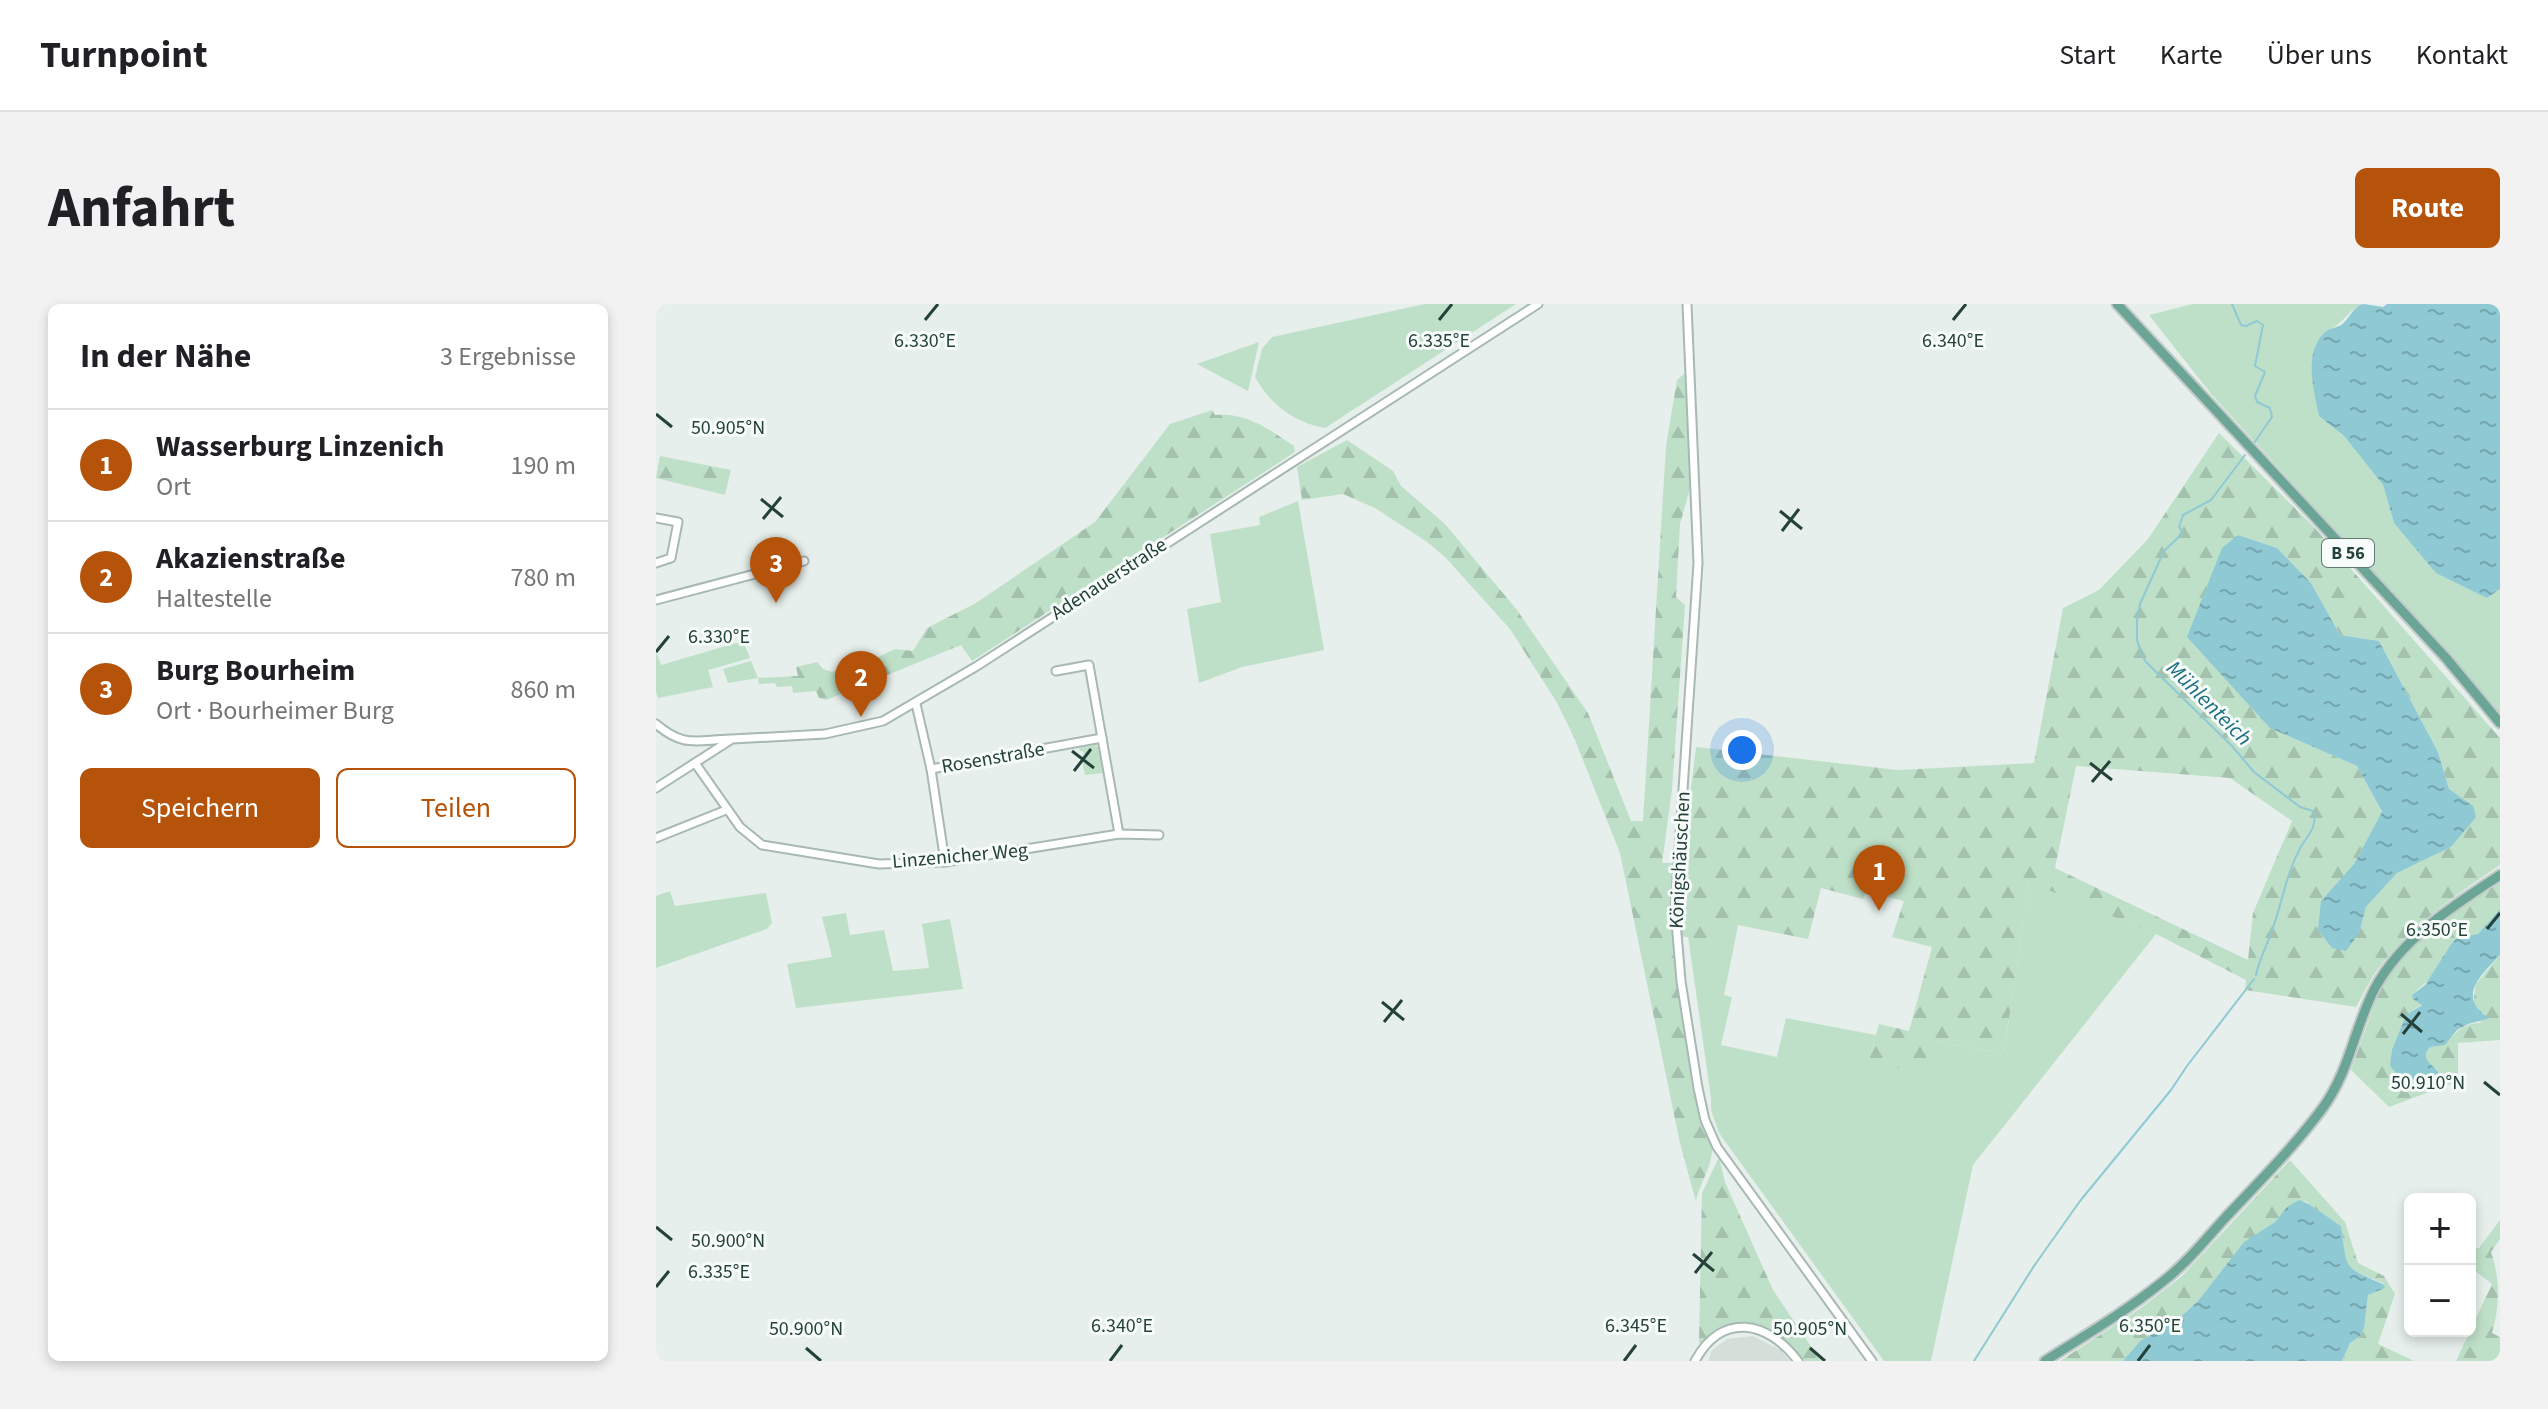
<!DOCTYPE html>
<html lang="de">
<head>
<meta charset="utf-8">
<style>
	:root { --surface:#fff; --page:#f2f2f2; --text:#202124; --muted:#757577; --line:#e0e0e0; --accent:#b45309 }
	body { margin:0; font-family:"Source Sans 3",sans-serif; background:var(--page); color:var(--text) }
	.controls { position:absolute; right:24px; bottom:24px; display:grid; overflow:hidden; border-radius:12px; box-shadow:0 4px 12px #0003 }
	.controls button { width:72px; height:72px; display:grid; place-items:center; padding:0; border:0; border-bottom:2px solid var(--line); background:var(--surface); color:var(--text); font:40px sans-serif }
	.you { position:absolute; left:1086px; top:446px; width:28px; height:28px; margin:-20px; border:6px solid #fff; border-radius:50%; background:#1a73e8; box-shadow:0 0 0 12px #1a73e833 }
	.badge { display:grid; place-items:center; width:52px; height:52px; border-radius:50%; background:var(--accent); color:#fff; font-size:26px; font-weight:700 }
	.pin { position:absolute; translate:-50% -66px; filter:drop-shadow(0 2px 4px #0008) }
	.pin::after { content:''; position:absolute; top:42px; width:28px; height:24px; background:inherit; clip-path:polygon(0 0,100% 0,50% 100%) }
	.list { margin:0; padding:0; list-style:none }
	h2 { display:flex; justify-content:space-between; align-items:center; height:104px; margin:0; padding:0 32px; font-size:34px }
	h2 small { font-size:26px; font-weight:400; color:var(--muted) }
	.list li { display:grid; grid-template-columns:52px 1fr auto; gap:24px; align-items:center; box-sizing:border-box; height:112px; padding:0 32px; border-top:2px solid var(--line) }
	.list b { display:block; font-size:30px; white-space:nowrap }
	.list p { margin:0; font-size:26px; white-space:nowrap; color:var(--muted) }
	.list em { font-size:26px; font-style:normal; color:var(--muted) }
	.actions { display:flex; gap:16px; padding:24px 32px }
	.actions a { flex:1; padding:18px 0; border:2px solid var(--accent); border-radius:12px; text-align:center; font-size:28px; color:var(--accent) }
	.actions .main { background:var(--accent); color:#fff }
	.map { position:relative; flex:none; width:1844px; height:1057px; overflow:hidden; border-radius:12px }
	header { display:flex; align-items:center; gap:48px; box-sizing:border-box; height:112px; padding:0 40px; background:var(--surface); border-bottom:2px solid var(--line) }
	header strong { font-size:38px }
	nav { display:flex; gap:44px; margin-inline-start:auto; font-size:28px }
	.intro { display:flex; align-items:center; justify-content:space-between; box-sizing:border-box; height:192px; padding:0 48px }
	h1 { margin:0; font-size:56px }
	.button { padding:20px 36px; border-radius:12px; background:var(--accent); color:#fff; font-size:28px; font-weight:700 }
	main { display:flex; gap:48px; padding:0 48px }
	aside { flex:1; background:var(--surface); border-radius:12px; box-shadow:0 4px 12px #0003 }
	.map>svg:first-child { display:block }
	.built { fill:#d4dfda }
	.green { fill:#bfe0c8 }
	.forest { fill:url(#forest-firs); fill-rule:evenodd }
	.water { fill:url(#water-ripples) }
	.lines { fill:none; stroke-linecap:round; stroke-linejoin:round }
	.stream { stroke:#8ec9d4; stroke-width:2 }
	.minor-casing { stroke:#a8b8b2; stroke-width:11 }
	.major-casing { stroke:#c2cac8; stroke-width:13 }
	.minor { stroke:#fff; stroke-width:7 }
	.major { stroke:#6aa596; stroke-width:9 }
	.ticks { fill:none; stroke:#24423a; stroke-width:3 }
	.labels { text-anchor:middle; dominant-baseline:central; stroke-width:6; stroke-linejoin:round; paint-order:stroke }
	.shield { fill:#f7fbf9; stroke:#637a73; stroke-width:2 }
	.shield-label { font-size:18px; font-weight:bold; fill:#24423a }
	.street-label { font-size:20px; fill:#24423a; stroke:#f7fbf9 }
	.water-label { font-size:22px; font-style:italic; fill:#1c6f80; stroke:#f7fbf9 }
	.ticks-label { font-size:20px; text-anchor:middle; fill:#24423a; stroke:#f7fbf9; stroke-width:6; stroke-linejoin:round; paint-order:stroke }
</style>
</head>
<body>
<header>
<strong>Turnpoint</strong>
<nav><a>Start</a><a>Karte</a><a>Über uns</a><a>Kontakt</a></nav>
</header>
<div class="intro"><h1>Anfahrt</h1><a class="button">Route</a></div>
<main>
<aside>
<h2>In der Nähe<small>3 Ergebnisse</small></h2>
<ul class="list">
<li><span class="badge">1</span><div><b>Wasserburg Linzenich</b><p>Ort</p></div><em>190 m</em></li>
<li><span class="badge">2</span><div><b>Akazienstraße</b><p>Haltestelle</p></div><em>780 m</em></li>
<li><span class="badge">3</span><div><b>Burg Bourheim</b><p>Ort · Bourheimer Burg</p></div><em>860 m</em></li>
</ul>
<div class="actions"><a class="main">Speichern</a><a>Teilen</a></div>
</aside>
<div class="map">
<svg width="1844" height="1057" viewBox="0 0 1844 1057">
	<defs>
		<pattern id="forest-firs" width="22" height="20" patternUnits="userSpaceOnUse" patternTransform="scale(2)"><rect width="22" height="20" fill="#bfe0c8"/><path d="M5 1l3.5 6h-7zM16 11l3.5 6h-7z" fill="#a4c1ad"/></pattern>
		<pattern id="water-ripples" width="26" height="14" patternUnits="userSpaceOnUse" patternTransform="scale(2)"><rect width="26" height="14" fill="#8ec9d4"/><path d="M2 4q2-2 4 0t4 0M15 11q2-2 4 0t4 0" fill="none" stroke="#74a5ad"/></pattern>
	</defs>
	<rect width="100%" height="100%" fill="#e6efeb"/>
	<polygon class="built" points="1097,1032 1125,1046 1134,1057 1052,1057 1056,1046 1071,1035"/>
	<g class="green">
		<path d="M769,0H860L669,124C638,119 614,100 599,73L606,45L616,33Z"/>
		<path d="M1537,0H1707C1693,4 1690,19 1670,27L1663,112L1688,132L1727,181L1738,219L1830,294L1844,285V413L1721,272L1556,91L1493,11Z"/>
		<polygon points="603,38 592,87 541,60"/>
		<polygon points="642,197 668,346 586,363 543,379 531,305 565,298 554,230 604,221 603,213"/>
		<polygon points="87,337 94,354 52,366 57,383 2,394 0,388 0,348 5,361"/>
		<polygon points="95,357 102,374 72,379 67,365"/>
		<polygon points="440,441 443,444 447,469 429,471 425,452 428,452 427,447 424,447 423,444"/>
		<polygon points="1373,577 1500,630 1317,861 1275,1057 1228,1057 1063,829 1055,806 1055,794 1032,632 1078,642 1068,691 1076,693 1065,741 1121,753 1130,714 1220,731 1213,756 1278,737 1348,750"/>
		<polygon points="14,587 19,602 110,589 116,619 111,625 0,664 0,592"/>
		<polygon points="190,609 194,631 228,626 237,667 273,664 266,620 294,615 307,685 140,704 131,660 176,653 166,613"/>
	</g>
	<g class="forest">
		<path d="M1029,69L1035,181L1024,220L1020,293L1029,301L1016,486L1006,559H1018L1017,617L1022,671L1056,839C1058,861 1044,877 1040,898L1024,839L964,549L917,431L900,397L854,325L789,253L771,238L719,204L687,190L646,196L641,163L691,136L737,167L745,182L789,220L861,306L932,409L975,517H987L1010,142L1021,76Z"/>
		<path d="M556,106L559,111C590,108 613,125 638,142L639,148L316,357L305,341L170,396L163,394L160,387L137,389L136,382L121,383L119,379L103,380L102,374L142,372L140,363L161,358L167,365L176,368L190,362L201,363L239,345L257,347L271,324L320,299L439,218L514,120Z"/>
		<path d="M1563,129L1658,223L1844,434V561C1800,591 1754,622 1722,665C1713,677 1707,691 1700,703L1589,686L1590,676L1500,630L1373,578L1348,750L1278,737L1262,769L1213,756L1223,720L1253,727L1276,643L1236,633L1248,597L1210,587L1207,595L1165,584L1152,635L1082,621L1078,642L1025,632L1026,558L1040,443L1242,466L1378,459L1407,304L1443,286L1492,235ZM1581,231L1621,244L1655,279L1684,331L1723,337L1782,448L1793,485L1795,543L1741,569L1710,603L1703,629L1665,598L1698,560L1726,509L1701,462L1614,424ZM1420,462L1574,474L1636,517L1597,609L1592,656L1399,564Z"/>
		<polygon points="4,152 75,166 69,191 0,174"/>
		<path d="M1844,575V605L1822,630L1756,691L1766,700L1757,706L1763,777H1777L1781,765L1773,761C1769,754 1769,749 1774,743L1789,741C1800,728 1807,719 1824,719L1829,710L1824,708L1817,699L1820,680L1844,651V736L1802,739V777L1733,803L1695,766L1725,682L1739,662L1765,633L1791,611Z"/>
		<path d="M1063,853L1069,878L1117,986L1165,1057H1148C1130,1035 1101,1011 1071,1024C1061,1028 1054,1037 1043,1039L1046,889Z"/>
		<path d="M1634,856L1689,918L1702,959L1728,972L1739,990L1722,1040L1758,1057H1686L1694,1039L1704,1032L1708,1025L1712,991L1728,984L1727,979C1684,962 1692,966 1685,922L1662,909L1650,897L1631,903L1619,918L1588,939L1542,997L1520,1017L1484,1037L1467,1057H1404L1485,1004L1526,972Z"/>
		<path d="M1844,916V935L1835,948C1844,974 1844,1002 1836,1029L1844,1033V1057H1800L1836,980L1814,963V944H1823Z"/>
	</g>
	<g class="water">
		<path d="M1707,0L1727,3L1731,0H1844V285L1831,294L1780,269L1738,219L1727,181L1688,132L1663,112C1658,86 1647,50 1668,29C1673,24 1680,24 1685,21C1695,14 1695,4 1707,0Z"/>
		<polygon points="1582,231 1621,244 1655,279 1684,331 1723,337 1782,448 1793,485 1817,502 1820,513 1795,543 1741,569 1710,603 1703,629 1690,647 1676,644 1662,626 1665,597 1698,560 1726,508 1701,462 1614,424 1531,333 1566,244"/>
		<path d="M1844,605V651C1826,670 1800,693 1832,713L1831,715L1812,720L1801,726L1789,741L1774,743C1763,756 1777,760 1783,769L1777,777C1763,780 1741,775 1734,761L1736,746L1750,711L1766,701L1757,695L1756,691L1769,681L1796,639L1801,634L1822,630Z"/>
		<path d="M1643,896C1655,899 1673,915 1685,922C1692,966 1685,962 1727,980L1729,984L1712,991L1708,1025L1704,1032L1694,1039L1686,1057H1467L1484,1037L1520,1017L1542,997L1588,938L1619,918L1631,903Z"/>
	</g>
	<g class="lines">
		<g class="stream">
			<polyline points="1576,0 1585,21 1590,22 1601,17 1607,21 1599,62 1609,68 1599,92 1601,98 1614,104 1616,113 1598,139"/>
			<path d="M1589,151L1555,196L1527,211L1523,223L1527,229L1508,247L1484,300L1481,316V336L1485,350L1490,358L1576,442L1598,468L1644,503L1657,507C1662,521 1653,530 1646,541C1630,568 1626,601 1615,629C1610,644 1603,656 1600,671"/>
			<polyline points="1318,1057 1378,962 1424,897 1515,786 1531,762 1598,675"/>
		</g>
		<g class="minor-casing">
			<g id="minor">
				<polyline points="1031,0 1042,259 1019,606 1025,677 1042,784 1049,816 1061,843 1216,1057"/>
				<polyline points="0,214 22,218 15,254 0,259"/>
				<polyline points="0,296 148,257"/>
				<polyline points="400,367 433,361 463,530"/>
				<polyline points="260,400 275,465 289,558"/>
				<path d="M0,420C28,444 40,436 74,435"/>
				<polyline points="39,459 84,523 106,541 223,560 289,558 463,530 503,531"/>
				<polyline points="275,465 446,434"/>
				<polyline points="0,484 76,435 169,430 227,417 321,362 882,0"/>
				<polyline points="0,534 70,506"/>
				<path d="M1039,1057C1066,1007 1112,1017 1142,1057"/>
			</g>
		</g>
		<g class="major-casing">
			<g id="major">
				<polyline points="1461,0 1790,354 1844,419"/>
				<path d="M1389,1057C1428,1032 1469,1008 1505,979C1529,961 1549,936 1569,914C1602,879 1637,844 1666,805C1694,767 1698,724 1719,684C1746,634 1798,601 1844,571"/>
			</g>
		</g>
		<use href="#minor" class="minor"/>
		<use href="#major" class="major"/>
	</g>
	<path class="ticks" d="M269,16L282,0M783,16L796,0M1297,16L1310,0M0,110L16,123M105,195L127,213M1124,207L1146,225M107,215L125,193M1126,227L1143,205M0,348L13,332M416,447L438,464M1434,459L1456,476M418,467L435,445M1436,478L1454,457M1831,625L1844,609M726,698L748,716M1745,710L1766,728M728,718L746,696M1747,730L1764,708M1828,778L1844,791M0,923L16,936M1037,950L1058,967M1039,969L1056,948M0,983L13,967M150,1044L165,1057M1154,1044L1169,1057M454,1057L466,1041M968,1057L980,1041M1482,1057L1494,1041"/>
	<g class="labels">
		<rect class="shield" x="1666" y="235" width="52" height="28" rx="6"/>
		<g class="shield-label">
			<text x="1692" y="249">B 56</text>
		</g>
		<g class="street-label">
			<text transform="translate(453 275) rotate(-33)">Adenauerstraße</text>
			<text transform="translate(337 454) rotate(-10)">Rosenstraße</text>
			<text transform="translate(304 552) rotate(-5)">Linzenicher Weg</text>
			<text transform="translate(1024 556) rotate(-87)">Königshäuschen</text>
		</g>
		<g class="water-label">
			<text transform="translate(1553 399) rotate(45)">Mühlenteich</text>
		</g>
	</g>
	<g class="ticks-label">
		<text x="269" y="43">6.330°E</text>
		<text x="783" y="43">6.335°E</text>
		<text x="1297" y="43">6.340°E</text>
		<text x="72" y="130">50.905°N</text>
		<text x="63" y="339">6.330°E</text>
		<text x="1781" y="632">6.350°E</text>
		<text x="1772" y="785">50.910°N</text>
		<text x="72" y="943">50.900°N</text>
		<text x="63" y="974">6.335°E</text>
		<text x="466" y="1028">6.340°E</text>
		<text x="980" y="1028">6.345°E</text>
		<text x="1494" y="1028">6.350°E</text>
		<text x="150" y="1031">50.900°N</text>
		<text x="1154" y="1031">50.905°N</text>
	</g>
</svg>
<div class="controls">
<button>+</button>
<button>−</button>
</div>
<div class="you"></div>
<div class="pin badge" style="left:1223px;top:607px">1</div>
<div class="pin badge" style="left:205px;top:413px">2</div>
<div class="pin badge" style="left:120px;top:299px">3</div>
</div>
</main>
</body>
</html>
